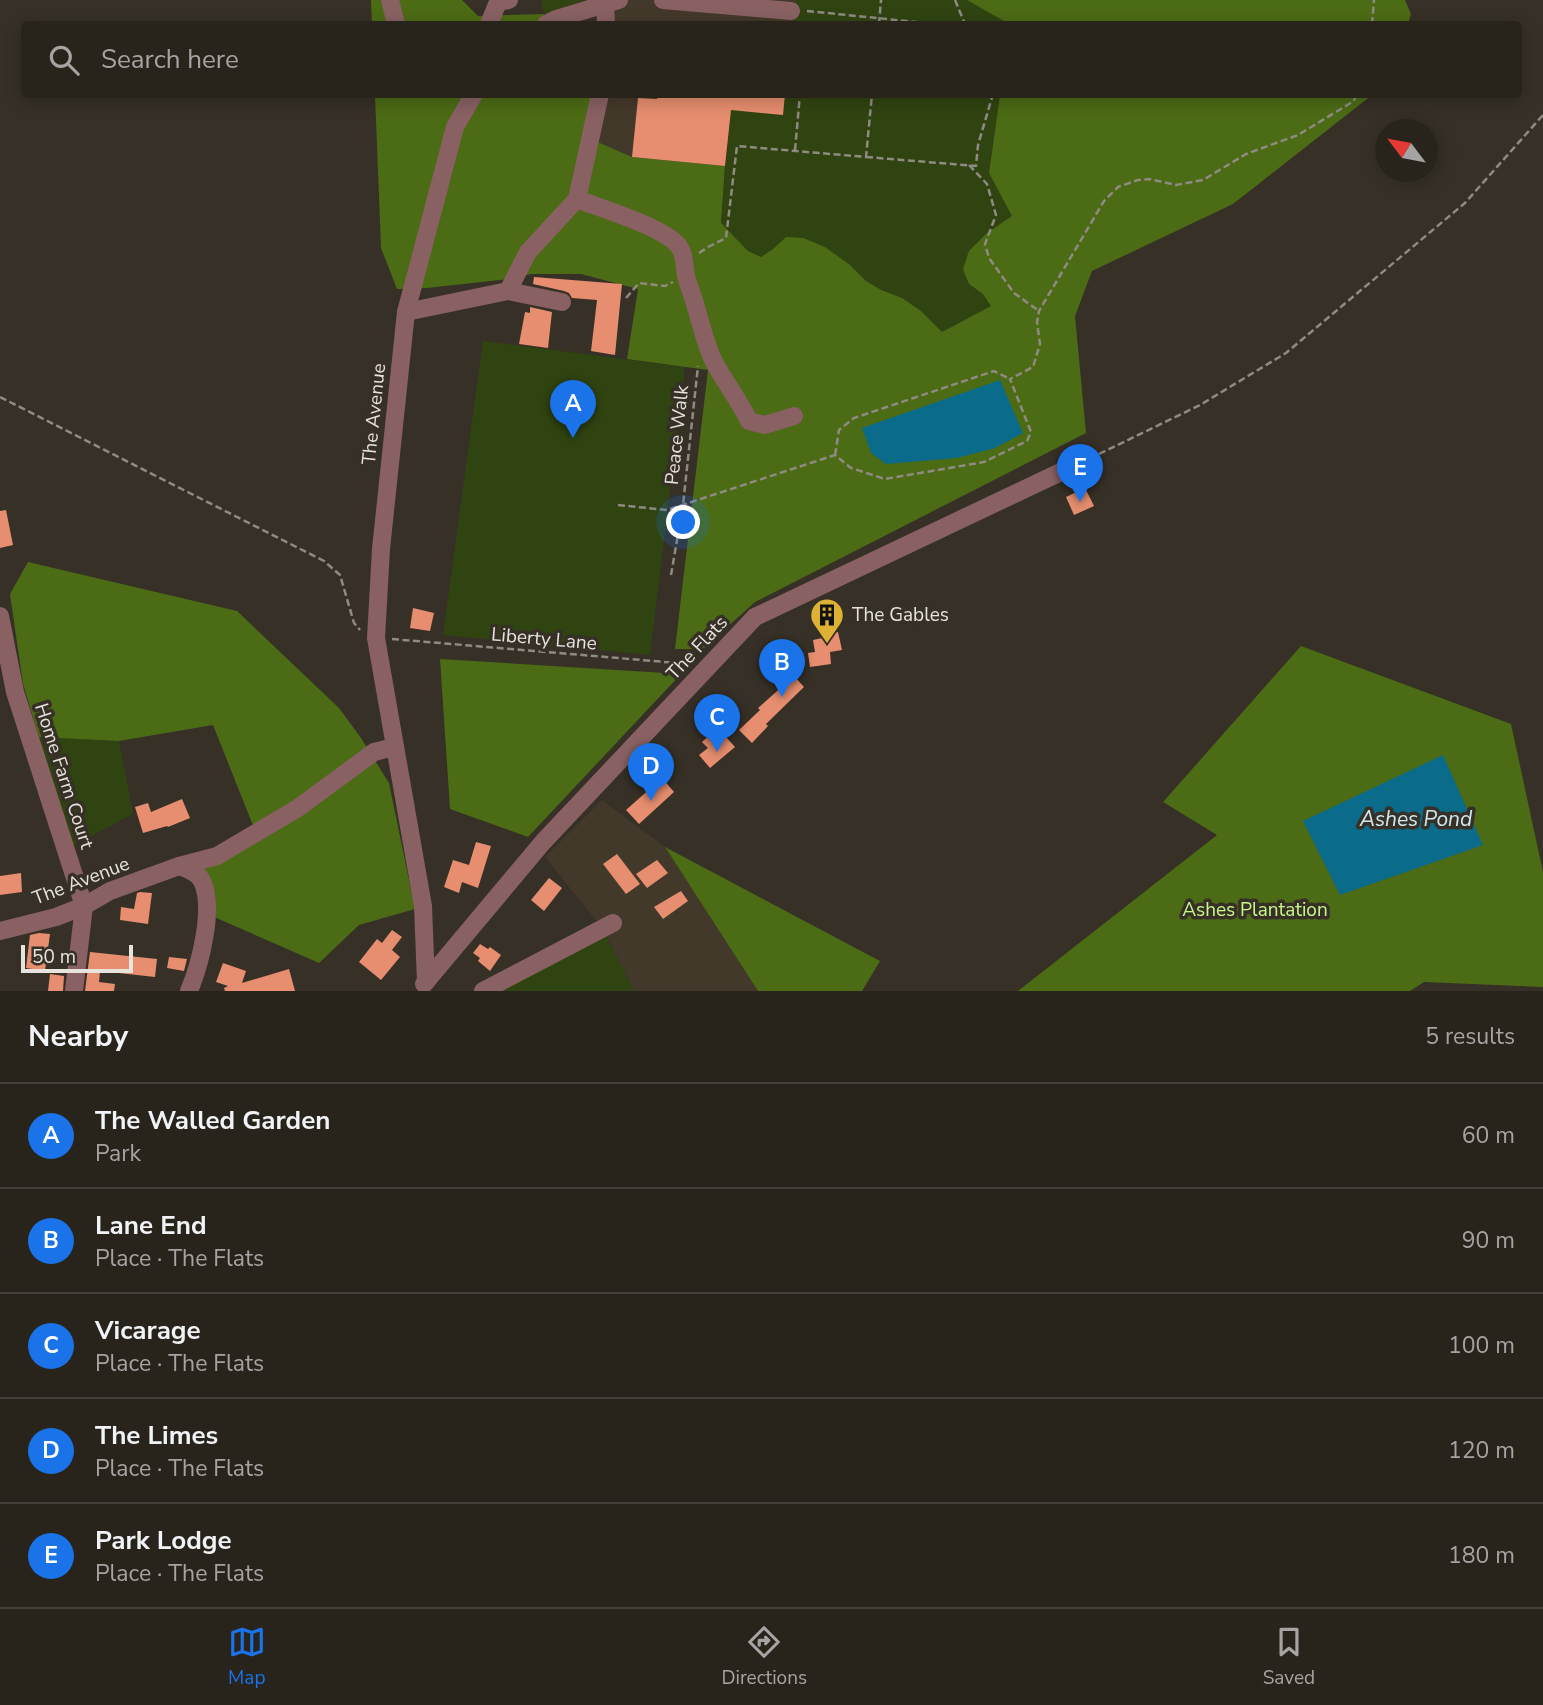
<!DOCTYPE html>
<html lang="en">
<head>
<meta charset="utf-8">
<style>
	:root { --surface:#28241c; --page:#343029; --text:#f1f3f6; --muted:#a5a4a3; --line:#44413b; --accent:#1a73e8 }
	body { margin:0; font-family:"Nunito Sans",sans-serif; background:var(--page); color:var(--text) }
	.compass { position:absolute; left:1375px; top:119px; width:63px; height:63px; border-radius:50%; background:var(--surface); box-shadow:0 4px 18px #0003; rotate:302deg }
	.scale { position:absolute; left:21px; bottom:18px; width:112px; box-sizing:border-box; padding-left:7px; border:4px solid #e7e3dd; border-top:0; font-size:19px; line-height:24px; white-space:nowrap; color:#e7e3dd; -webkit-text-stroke:5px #363026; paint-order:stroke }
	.you { position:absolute; left:684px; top:523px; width:24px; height:24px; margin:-18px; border:5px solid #fff; border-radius:50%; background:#1a73e8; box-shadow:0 0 0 10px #1a73e833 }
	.badge { display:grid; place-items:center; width:46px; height:46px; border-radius:50%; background:var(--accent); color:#fff; font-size:23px; font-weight:700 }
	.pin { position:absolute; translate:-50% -58px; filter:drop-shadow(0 2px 4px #0008) }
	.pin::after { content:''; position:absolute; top:37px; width:24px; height:21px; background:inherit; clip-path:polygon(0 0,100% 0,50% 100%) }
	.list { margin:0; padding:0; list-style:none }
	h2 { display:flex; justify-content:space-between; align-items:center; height:91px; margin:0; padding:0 28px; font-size:30px }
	h2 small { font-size:23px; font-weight:400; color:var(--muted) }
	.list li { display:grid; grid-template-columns:46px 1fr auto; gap:21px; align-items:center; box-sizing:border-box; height:105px; padding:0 28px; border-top:2px solid var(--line) }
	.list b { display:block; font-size:26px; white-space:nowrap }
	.list p { margin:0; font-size:23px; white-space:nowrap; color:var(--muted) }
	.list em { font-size:23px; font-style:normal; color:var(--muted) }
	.icon { flex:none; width:38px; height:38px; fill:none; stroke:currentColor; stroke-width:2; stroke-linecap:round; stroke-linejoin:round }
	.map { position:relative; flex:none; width:1543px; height:991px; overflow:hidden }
	.search { position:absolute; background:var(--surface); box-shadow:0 4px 18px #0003; left:21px; right:21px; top:21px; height:77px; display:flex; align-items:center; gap:18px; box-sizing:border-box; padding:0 24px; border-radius:7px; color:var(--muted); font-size:26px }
	.sheet { height:616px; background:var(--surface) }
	nav { display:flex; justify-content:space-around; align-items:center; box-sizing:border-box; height:98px; border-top:2px solid var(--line); background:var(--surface); font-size:19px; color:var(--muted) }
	nav a { display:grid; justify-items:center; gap:4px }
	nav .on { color:var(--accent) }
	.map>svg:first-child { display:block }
	.built { fill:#43392a }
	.green { fill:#304411 }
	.forest { fill:#4c6b15 }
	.water { fill:#0a6b8a }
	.building { fill:#e68e6f }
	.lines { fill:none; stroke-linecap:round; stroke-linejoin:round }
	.path { stroke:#8f8a82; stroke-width:2.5; stroke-dasharray:7 3.5; stroke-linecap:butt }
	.minor { stroke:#896163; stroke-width:18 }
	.labels { text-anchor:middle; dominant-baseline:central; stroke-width:7; stroke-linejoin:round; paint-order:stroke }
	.street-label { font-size:19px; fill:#e7e3dd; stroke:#363026 }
	.poi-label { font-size:19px; fill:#e7e3dd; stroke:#363026; text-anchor:start }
	.park-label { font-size:19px; fill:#c8f789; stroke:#363026 }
	.water-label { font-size:21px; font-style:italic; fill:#cfe6f1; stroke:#363026 }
</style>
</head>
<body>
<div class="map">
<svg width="1543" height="991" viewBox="0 0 1543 991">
	<rect width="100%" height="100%" fill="#363026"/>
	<g class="built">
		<polygon points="604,0 796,0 793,24 596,24 597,16"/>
		<polygon points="591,95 785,95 783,115 730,117 725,166 632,157 585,137"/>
		<polygon points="602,800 665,847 758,991 634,991 603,929 545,857"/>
	</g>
	<g class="green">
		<polygon points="541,0 585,0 544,14"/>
		<polygon points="796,0 967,0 1009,24 793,24"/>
		<polygon points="785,95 1000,95 989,173 1013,216 987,233 969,284 983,294 992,306 942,332 921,311 902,298 881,291 866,281 850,265 786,237 773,249 761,257 748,251 721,223 730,118 719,108 783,115"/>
		<polygon points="483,341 685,367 650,655 443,635"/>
		<polygon points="39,737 119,741 133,814 71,847"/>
		<polygon points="606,936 634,991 495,991"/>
	</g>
	<g class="forest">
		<polygon points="371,0 462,0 478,16 544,14 543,24 372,24"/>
		<polygon points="967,0 1405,0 1411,14 1408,24 1009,24"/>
		<polygon points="375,95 591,95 586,137 632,157 725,166 721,223 748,251 761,257 773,249 786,237 803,238 825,247 850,265 866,281 881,290 902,298 921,311 942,332 991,306 983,294 969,284 963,269 969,251 987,233 1012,216 989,173 1000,95 1372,95 1233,204 1092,271 1075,316 1086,433 755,602 703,649 675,649 708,370 627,359 638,289 581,274 531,274 509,279 427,288 397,289 381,248"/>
		<polygon points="28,562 237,611 339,708 361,738 389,783 415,909 359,925 319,963 205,913 193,860 254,828 213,725 119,741 39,737 23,684 10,594"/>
		<polygon points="1301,646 1511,724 1543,872 1543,987 1424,982 1410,991 1018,991 1217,835 1163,802"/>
		<polygon points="440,659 681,674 528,837 450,809"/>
		<polygon points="665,847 880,961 862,991 758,991"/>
	</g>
	<g class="water">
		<polygon points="1000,380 1023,433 995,448 957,458 886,464 871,453 862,428"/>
		<polygon points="1443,755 1483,845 1340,895 1303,821"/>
	</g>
	<g class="building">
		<polygon points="658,94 785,94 783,115 731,110 725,166 632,157 638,98 657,99"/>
		<polygon points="534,277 622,284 615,355 591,351 597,300 572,298 569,293 564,291 533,284"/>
		<polygon points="530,307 552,312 548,348 519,344 525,312 530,313"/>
		<polygon points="1085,488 1094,506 1074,515 1066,497"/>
		<polygon points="6,510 13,545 0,548 0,511"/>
		<polygon points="413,608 434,613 430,631 410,628"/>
		<polygon points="838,632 842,650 830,652 831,664 810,667 808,653 815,652 813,640 827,637 827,634"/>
		<polygon points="794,676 804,687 766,724 768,726 752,743 739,730 760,710 758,708"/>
		<polygon points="718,728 735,747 710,768 699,755 708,748 702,742"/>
		<polygon points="662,778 674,792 639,824 626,810"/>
		<polygon points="182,799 190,818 168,827 167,826 143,833 135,807 148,803 151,812"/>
		<polygon points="476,842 491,846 478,888 462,882 459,893 444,887 453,860 469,865"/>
		<polygon points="617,854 640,884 626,894 603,864"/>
		<polygon points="657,860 668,873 647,888 636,874"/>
		<polygon points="21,873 22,892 0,895 0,876"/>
		<polygon points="549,878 562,888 544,911 531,900"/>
		<polygon points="681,891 688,901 663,919 654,907"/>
		<polygon points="140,892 152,893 148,924 120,920 121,907 134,909 137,893"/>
		<polygon points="392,930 402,937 392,950 400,957 381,980 359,962 377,939 382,943"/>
		<polygon points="39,933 50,934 45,971 26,968 30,935"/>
		<polygon points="480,944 488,949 490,947 501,955 490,971 478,961 480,958 473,953"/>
		<polygon points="90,952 157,959 155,977 100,971 99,982 115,984 114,991 85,991"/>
		<polygon points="169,957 187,959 184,971 167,968"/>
		<polygon points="223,963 246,971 242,983 289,969 295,991 225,991 224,988 228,986 216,982"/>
		<polygon points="50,974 64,976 63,991 48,991"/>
	</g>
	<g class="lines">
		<g class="path">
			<polyline points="955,0 965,24"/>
			<polyline points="807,11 936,24"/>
			<polyline points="879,24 881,0"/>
			<polyline points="1372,24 1374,0"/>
			<polyline points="795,150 800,94"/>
			<polyline points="866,157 976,166 978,145 993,94"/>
			<polyline points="969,165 987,184 996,215 985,244 989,258 1014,293 1039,311"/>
			<polyline points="699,253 708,247 726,238 737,146 866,157 872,94"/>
			<polyline points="626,298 639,283 665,286 673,282"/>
			<polyline points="0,397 324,561 340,575 354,623 360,630"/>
			<polyline points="1099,454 1200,405 1286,353 1465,203 1543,115"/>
			<polyline points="835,455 839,430 854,418 994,371 1010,379"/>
			<polyline points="618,505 667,510 835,455 851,468 885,479 984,462 1027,441 1031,432 1010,379 1033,367 1040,344 1037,322 1039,311 1104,201 1118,187 1138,180 1149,179 1176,185 1203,180 1246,154 1298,135 1354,101 1356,94"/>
			<polyline points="671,575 683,505 698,366"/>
			<polyline points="392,639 689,664"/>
		</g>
		<g class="minor">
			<polyline points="390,0 396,24"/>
			<polyline points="663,0 791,11"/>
			<polyline points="605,4 606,24"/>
			<polyline points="489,24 498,2 509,0"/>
			<polyline points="546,24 556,19 619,0"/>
			<path d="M577,199C603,209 657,225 676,243C687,253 683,271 688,283C698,308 702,336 713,360C724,381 739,400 749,421L765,425L794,416"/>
			<polyline points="508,291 562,302"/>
			<polyline points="406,312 508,291 528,252 577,199 600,94"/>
			<polyline points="0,616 15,692 84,906 74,991"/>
			<path d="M179,866C188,869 198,873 202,881C215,908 200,965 189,991"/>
			<polyline points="0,931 56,917 84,906 110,891 179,866 217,856 298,808 374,752 394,747"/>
			<polyline points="426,982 423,906 376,638 381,549 406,312 455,127 474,94"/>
			<polyline points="424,984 543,842 755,617 1086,460"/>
			<polyline points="483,991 613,923"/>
		</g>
	</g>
	<defs>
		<g id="building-pin" transform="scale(1.75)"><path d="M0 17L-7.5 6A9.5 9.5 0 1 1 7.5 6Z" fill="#ddb133" stroke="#363026"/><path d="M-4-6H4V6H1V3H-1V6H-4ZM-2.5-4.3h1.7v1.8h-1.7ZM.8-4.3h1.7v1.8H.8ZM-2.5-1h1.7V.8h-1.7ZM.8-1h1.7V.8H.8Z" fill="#111"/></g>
	</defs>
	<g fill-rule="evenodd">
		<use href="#building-pin" x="827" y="615"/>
	</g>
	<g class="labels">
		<g class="street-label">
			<text transform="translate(374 414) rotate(-84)">The Avenue</text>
			<text transform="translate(677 435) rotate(-84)">Peace Walk</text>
			<text transform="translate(544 639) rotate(5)">Liberty Lane</text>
			<text transform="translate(697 648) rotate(-47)">The Flats</text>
			<text transform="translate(64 776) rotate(72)">Home Farm Court</text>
			<text transform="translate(81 881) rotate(-21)">The Avenue</text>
		</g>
		<g class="poi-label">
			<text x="852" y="615">The Gables</text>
		</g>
		<g class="park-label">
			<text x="1255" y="910">Ashes Plantation</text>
		</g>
		<g class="water-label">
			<text x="1416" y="819">Ashes Pond</text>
		</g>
	</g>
</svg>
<svg class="compass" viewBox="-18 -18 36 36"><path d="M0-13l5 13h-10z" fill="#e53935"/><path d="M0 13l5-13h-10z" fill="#a5a4a3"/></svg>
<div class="scale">50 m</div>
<div class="you"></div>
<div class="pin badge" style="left:573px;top:438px">A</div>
<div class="pin badge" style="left:782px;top:697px">B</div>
<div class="pin badge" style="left:717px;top:752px">C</div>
<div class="pin badge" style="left:651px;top:801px">D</div>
<div class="pin badge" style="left:1080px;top:502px">E</div>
<div class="search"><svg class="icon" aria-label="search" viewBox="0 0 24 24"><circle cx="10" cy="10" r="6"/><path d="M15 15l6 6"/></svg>Search here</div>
</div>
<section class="sheet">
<h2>Nearby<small>5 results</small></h2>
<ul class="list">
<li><span class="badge">A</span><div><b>The Walled Garden</b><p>Park</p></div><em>60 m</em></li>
<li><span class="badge">B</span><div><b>Lane End</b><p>Place · The Flats</p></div><em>90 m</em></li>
<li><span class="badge">C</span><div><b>Vicarage</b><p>Place · The Flats</p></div><em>100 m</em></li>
<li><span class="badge">D</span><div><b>The Limes</b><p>Place · The Flats</p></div><em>120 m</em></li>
<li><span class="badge">E</span><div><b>Park Lodge</b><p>Place · The Flats</p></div><em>180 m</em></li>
</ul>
</section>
<nav>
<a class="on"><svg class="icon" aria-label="map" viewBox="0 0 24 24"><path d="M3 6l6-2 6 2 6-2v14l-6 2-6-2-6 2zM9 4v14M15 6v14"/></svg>Map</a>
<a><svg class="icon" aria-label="directions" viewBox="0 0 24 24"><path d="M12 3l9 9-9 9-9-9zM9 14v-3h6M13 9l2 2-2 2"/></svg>Directions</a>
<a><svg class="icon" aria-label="saved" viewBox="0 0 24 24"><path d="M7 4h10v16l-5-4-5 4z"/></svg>Saved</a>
</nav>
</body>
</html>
